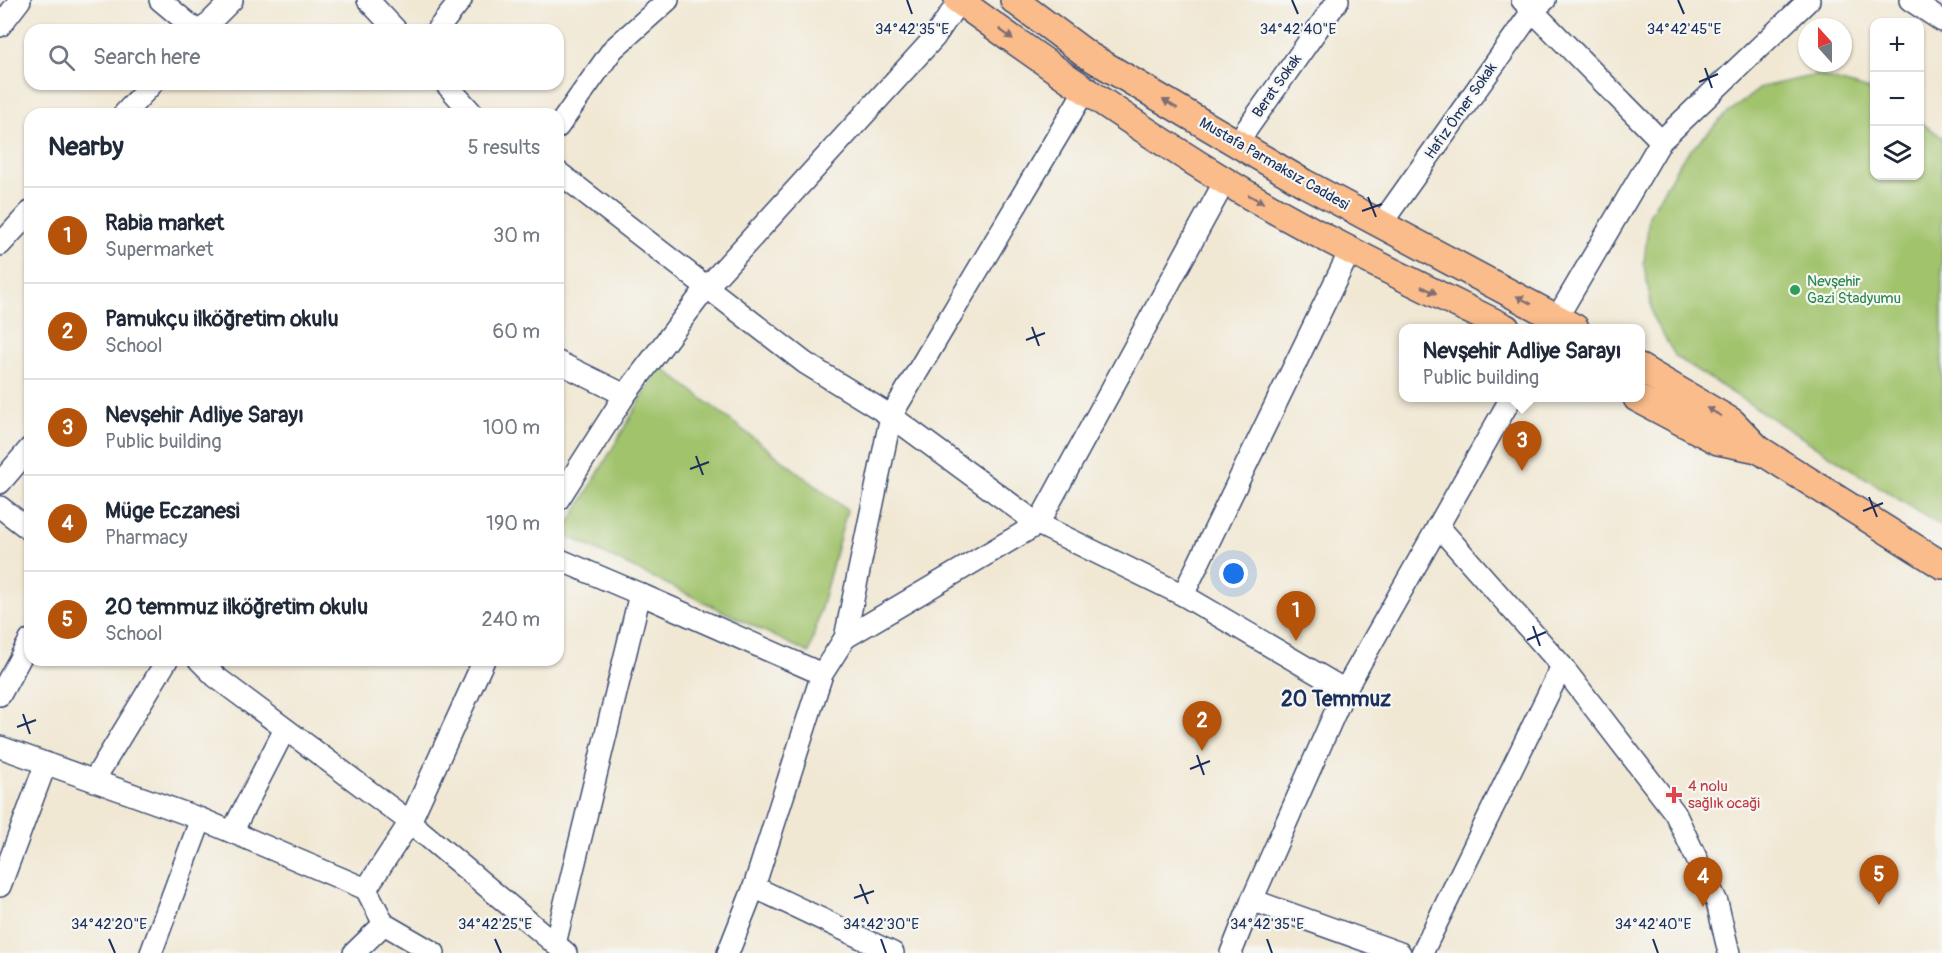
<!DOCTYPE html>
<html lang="en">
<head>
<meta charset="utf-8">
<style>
	:root { --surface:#fff; --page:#f2f2f3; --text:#1f2937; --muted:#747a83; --line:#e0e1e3; --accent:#b45309 }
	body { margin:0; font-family:Pangolin,sans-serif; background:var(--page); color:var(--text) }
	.controls { position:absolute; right:18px; top:18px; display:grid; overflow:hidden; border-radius:12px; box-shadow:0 2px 4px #0004 }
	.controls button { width:54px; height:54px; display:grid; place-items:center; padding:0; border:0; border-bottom:2px solid var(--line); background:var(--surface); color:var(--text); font:30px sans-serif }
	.compass { position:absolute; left:1798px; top:18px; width:54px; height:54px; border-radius:50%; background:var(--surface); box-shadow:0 2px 4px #0004; rotate:339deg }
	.you { position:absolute; left:1234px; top:574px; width:21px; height:21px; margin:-15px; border:4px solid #fff; border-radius:50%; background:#1a73e8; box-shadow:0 0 0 9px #1a73e833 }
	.badge { display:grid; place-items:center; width:39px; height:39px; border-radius:50%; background:var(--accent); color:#fff; font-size:20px; font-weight:700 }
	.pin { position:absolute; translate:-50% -50px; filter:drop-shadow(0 2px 3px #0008) }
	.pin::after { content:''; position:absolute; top:32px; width:21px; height:18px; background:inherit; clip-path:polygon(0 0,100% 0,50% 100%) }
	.popup { position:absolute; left:1399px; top:324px; width:246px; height:78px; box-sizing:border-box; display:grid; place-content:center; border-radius:12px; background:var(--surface); filter:drop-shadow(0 2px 4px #0005); font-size:20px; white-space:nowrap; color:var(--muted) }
	.popup b { font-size:22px; color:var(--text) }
	.popup::after { content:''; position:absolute; left:50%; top:100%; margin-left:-12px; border:12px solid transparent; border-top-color:var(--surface) }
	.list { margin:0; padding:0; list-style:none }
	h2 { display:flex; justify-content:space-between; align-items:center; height:78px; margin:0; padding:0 24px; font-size:26px }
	h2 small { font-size:20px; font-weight:400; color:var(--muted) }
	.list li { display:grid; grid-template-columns:39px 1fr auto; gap:18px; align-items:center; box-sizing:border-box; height:96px; padding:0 24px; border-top:2px solid var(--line) }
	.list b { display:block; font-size:22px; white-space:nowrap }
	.list p { margin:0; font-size:20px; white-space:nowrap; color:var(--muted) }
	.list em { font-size:20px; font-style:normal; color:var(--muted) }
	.icon { flex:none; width:33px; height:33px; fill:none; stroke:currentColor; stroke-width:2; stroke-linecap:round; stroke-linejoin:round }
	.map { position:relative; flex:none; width:1942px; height:953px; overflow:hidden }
	.search { position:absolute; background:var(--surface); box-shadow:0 2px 4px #0004; left:24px; top:24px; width:540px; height:66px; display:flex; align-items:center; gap:15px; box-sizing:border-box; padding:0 21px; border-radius:18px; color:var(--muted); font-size:22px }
	.panel { position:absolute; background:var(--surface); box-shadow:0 2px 4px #0004; left:24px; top:108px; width:540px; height:558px; border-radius:18px }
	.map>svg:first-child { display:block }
	.green { fill:#a1c36c; stroke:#5e7965; stroke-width:1.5 }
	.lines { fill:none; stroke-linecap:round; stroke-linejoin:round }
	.minor-casing { stroke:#3b4b70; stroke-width:24 }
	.major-casing { stroke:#3b4b70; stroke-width:30 }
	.minor { stroke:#fff; stroke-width:21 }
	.major { stroke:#fabc8b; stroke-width:27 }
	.oneway { fill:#7f6e72 }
	.ticks { fill:none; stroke:#1b2f5e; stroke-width:2 }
	.leisure-dot { fill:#2e9e5b; stroke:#f6f6f2; stroke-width:2 }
	.health-dot { fill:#e0444e; stroke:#f6f6f2; stroke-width:2 }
	.labels { text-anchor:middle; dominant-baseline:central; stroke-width:4.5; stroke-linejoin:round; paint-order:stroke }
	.street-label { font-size:15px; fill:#1b2f5e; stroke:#f6f6f2 }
	.leisure-label { font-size:15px; fill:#27864d; stroke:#f6f6f2; text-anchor:start }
	.health-label { font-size:15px; fill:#be3a42; stroke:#f6f6f2; text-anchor:start }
	.district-label { font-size:21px; font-weight:bold; fill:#1b2f5e; stroke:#f6f6f2 }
	.ticks-label { font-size:15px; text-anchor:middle; fill:#1b2f5e; stroke:#f6f6f2; stroke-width:4.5; stroke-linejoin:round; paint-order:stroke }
</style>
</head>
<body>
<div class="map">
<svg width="1942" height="953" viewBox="0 0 1942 953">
	<rect width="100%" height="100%" fill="#f6f6f2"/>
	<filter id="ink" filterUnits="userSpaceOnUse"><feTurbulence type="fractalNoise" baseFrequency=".0167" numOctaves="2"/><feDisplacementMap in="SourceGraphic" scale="12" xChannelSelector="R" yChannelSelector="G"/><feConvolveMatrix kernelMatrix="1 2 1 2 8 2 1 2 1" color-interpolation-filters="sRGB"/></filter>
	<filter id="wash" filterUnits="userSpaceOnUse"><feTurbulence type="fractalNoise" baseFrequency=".008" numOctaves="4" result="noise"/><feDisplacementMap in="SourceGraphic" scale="24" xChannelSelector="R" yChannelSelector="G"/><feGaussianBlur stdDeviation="1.35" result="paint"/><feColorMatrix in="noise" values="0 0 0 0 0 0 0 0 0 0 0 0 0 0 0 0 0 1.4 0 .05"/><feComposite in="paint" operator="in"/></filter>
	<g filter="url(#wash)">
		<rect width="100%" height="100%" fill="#f1e8d4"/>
		<g class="green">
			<polygon points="1816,75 1874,91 1874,176 1920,176 1920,122 1942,137 1942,527 1676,357 1653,318 1644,263 1649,215 1682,159 1725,115 1762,87"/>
			<polygon points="660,366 847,510 809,653 563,534"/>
		</g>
	</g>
	<g filter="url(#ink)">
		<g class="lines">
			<g class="minor-casing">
				<g id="minor">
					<polyline points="160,0 196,30"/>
					<polyline points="368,0 396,30"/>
					<polyline points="1522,0 1661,141"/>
					<polyline points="1910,0 1942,21"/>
					<polyline points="0,26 20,0"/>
					<polyline points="202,30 232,0"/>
					<polyline points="437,30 461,0"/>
					<polyline points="446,84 473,114"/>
					<polyline points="124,114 152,84"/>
					<polyline points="558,127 613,49 668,0"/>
					<polyline points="1237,143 1338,0"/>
					<polyline points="558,172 805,363 891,416 1038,524 1183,595 1345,690"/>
					<polyline points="1381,224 1533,10 1545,0"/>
					<polyline points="0,245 30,212"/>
					<polyline points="1551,328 1661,141 1809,0"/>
					<polyline points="558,362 625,395"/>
					<polyline points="0,483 30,448"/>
					<polyline points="558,500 625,395 707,287 934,38 959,1"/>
					<polyline points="0,507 30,530"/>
					<polyline points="1438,526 1562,666 1675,813 1717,902 1729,953"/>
					<polyline points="640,594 822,674"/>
					<polyline points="1183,595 1350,251"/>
					<polyline points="845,638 1038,524 1225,181"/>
					<polyline points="199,660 216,677 410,822 566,953"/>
					<polyline points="0,695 30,640"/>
					<polyline points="0,747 201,819 366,889"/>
					<polyline points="94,780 167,660"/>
					<polyline points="232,832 285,729"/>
					<polyline points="0,886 46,763"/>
					<polyline points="754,887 822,674 845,638 891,416 1085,90"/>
					<polyline points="1252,900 1400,953"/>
					<polyline points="384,924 434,953"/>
					<polyline points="555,944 640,594 558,559"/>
					<polyline points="151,953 201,819"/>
					<polyline points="354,953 384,924 366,889 410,822 484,660"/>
					<polyline points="728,953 754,887 893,953"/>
					<polyline points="1231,953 1252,900 1345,690 1511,398"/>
					<polyline points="1422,953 1562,666"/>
				</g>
			</g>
			<g class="major-casing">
				<g id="major">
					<path d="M958,0C1045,63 1133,125 1225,181C1315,236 1411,281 1506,328"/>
					<polyline points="1014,0 1089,56 1304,183 1575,328"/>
					<polyline points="1640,368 1732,422 1758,449 1942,565"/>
					<polyline points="1637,398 1718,441 1758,449"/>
				</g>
			</g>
			<use href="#minor" class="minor"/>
			<use href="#major" class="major"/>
		</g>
		<defs><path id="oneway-solid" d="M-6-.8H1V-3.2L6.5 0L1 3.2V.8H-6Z" transform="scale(1.5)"/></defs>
		<g class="oneway">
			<use href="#oneway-solid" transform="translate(1006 34) rotate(36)"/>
			<use href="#oneway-solid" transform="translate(1170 104) rotate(-149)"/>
			<use href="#oneway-solid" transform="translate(1256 199) rotate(29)"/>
			<use href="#oneway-solid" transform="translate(1429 290) rotate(26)"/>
			<use href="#oneway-solid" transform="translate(1524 300) rotate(-152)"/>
			<use href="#oneway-solid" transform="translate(1714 412) rotate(-151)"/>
		</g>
	</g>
	<path class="ticks" d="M907,0L912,14M1292,0L1298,14M1678,0L1684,14M1705,68L1712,88M1699,82L1718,74M1368,197L1376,217M1362,211L1382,204M1032,327L1039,346M1026,340L1045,333M696,456L703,475M690,469L709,462M1869,497L1877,517M1863,511L1883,503M1533,626L1540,646M1527,640L1546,632M23,714L30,734M17,727L36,720M1197,755L1204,775M1190,769L1210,761M860,884L868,904M854,898L874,891M109,939L115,953M495,939L501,953M881,939L886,953M1267,939L1272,953M1653,939L1658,953"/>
	<circle class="leisure-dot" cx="1795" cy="290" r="6"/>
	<path class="health-dot" d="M1671 786h6v6h6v6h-6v6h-6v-6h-6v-6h6z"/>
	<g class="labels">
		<g class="street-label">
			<text transform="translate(1277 86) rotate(-55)">Berat Sokak</text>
			<text transform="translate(1461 111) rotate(-55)">Hafız Ömer Sokak</text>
			<text transform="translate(1274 164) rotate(30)">Mustafa Parmaksız Caddesi</text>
		</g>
		<g class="leisure-label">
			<text x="1807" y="281">Nevşehir<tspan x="1807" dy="17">Gazi Stadyumu</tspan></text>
		</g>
		<g class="health-label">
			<text x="1688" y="786">4 nolu<tspan x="1688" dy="17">sağlık ocaği</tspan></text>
		</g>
		<g class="district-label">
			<text x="1336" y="699">20 Temmuz</text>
		</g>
	</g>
	<g class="ticks-label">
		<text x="912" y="34">34°42'35"E</text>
		<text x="1298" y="34">34°42'40"E</text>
		<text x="1684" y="34">34°42'45"E</text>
		<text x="109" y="929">34°42'20"E</text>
		<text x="495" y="929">34°42'25"E</text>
		<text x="881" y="929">34°42'30"E</text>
		<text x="1267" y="929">34°42'35"E</text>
		<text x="1653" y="929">34°42'40"E</text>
	</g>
</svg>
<div class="controls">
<button>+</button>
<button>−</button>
<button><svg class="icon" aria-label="layers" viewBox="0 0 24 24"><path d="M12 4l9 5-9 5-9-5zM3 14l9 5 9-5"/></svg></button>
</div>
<svg class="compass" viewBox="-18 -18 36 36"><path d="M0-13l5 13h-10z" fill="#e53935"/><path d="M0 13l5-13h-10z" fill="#747a83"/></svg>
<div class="you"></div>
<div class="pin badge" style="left:1296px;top:641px">1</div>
<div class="pin badge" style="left:1202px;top:751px">2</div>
<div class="pin badge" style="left:1522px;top:471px">3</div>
<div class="popup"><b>Nevşehir Adliye Sarayı</b>Public building</div>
<div class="pin badge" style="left:1703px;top:907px">4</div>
<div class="pin badge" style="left:1879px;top:905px">5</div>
<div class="search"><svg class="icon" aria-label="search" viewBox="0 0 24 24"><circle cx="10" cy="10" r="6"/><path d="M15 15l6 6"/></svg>Search here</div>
<section class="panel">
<h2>Nearby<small>5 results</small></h2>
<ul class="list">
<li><span class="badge">1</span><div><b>Rabia market</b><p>Supermarket</p></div><em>30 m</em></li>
<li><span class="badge">2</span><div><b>Pamukçu ilköğretim okulu</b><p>School</p></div><em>60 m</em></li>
<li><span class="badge">3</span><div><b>Nevşehir Adliye Sarayı</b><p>Public building</p></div><em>100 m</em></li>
<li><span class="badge">4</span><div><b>Müge Eczanesi</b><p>Pharmacy</p></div><em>190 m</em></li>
<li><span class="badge">5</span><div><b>20 temmuz ilköğretim okulu</b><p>School</p></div><em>240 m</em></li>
</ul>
</section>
</div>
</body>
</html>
